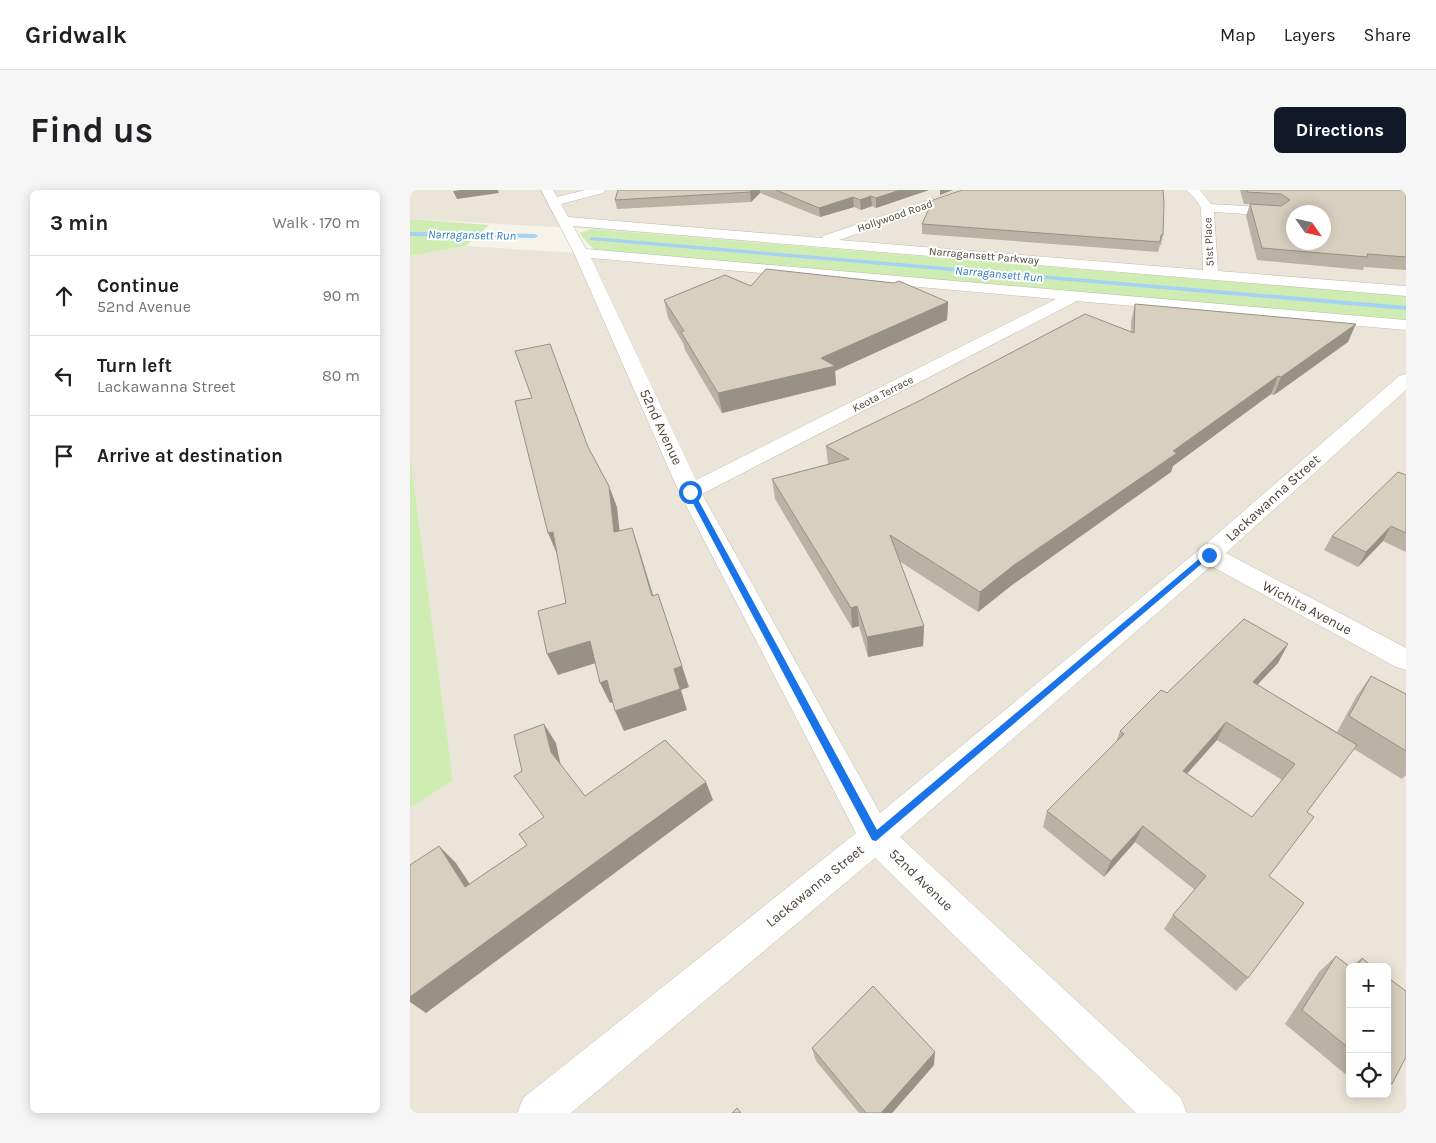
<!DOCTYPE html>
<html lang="en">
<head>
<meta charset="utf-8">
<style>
	:root { --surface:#fff; --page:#f6f6f6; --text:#202124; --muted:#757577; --line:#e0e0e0; --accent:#111827 }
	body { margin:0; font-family:Karla,sans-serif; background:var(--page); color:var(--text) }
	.controls { position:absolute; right:15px; bottom:15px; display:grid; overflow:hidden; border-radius:8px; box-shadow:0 2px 12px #0003 }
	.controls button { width:45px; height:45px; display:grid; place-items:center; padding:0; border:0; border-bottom:1px solid var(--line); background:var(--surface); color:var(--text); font:25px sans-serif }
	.compass { position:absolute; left:876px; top:15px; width:45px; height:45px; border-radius:50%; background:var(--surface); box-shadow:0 2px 12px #0003; rotate:124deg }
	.stop { position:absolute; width:15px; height:15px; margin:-11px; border:4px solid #1a73e8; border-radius:50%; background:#fff }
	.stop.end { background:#1a73e8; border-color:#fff; box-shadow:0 1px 5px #0008 }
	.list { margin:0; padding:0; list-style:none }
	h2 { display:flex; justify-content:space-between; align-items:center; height:65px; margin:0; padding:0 20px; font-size:21px }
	h2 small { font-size:16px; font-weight:400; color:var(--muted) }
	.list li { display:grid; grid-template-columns:32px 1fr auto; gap:15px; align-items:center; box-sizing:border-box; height:80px; padding:0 20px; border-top:1px solid var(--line) }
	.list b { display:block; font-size:19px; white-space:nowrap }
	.list p { margin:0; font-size:16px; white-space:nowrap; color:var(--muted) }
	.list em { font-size:16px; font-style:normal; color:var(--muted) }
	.icon { flex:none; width:28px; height:28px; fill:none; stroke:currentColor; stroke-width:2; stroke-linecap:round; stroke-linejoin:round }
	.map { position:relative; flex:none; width:996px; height:923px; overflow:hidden; border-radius:8px }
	header { display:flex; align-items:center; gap:30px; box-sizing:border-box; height:70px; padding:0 25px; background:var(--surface); border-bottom:1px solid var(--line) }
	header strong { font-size:24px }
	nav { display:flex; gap:28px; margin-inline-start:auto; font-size:18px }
	.intro { display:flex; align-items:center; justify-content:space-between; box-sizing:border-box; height:120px; padding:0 30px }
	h1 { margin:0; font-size:35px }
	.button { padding:12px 22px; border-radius:8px; background:var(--accent); color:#fff; font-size:18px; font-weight:700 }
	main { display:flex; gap:30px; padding:0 30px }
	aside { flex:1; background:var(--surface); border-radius:8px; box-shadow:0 2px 12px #0003 }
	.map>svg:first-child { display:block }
	.residential { fill:#eae5d8; fill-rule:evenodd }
	.green { fill:#cfecb2 }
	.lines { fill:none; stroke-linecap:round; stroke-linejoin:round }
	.stream { fill:#a5d1f4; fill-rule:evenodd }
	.street-casing { stroke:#c2bbac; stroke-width:1 }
	.street { fill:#fff; fill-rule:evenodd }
	.wall { fill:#bab2a4; fill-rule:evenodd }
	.shaded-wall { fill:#979186 }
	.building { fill:#d8cfbf; stroke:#979186; fill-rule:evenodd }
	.route { fill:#1a73e8 }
	.labels { text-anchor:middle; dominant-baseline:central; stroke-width:4; stroke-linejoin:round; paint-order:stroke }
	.far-street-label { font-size:11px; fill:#4b4438; stroke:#fff }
	.far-water-label { font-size:12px; font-style:italic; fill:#2a7abe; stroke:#fff }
	.street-label { font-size:14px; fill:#4b4438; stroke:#fff }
</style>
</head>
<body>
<header>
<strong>Gridwalk</strong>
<nav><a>Map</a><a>Layers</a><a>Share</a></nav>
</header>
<div class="intro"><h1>Find us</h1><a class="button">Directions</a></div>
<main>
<aside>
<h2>3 min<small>Walk · 170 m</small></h2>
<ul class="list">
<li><svg class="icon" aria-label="ahead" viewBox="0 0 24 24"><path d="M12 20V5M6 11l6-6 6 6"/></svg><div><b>Continue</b><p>52nd Avenue</p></div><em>90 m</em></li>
<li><svg class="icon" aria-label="left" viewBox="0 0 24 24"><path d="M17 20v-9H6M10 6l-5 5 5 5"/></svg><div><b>Turn left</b><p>Lackawanna Street</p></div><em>80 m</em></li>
<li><svg class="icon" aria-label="arrive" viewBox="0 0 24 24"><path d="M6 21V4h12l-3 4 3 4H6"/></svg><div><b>Arrive at destination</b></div></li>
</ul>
</aside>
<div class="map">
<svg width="996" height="923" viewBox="0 0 996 923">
	<rect width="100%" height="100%" fill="#f6f3eb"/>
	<g class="residential">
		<path d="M0,0H996V106L182,39L0,29ZM884,22H914V52H884Z"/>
		<path d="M56,56L183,64L996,131V923H0V618L43,589L0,265V66ZM940,777H977V904H940Z"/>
	</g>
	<g class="green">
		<polygon points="0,29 79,35 56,56 0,66"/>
		<polygon points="182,39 996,106 996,131 185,61 169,43"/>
		<polygon points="0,265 43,590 0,618"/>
	</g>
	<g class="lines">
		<g class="stream">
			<polygon points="0,42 125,44 128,46 125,48 0,46"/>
			<polygon points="182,47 996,116 996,120 180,50 180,48"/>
		</g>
		<g class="street-casing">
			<path id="street" d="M131,0H143L147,7L175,0H195L193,3L151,14L158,27L412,48L413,46L549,0H567L565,3L429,50L793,80L791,18L784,7L776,0H790L801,14L867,18L874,22L867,26L804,22L808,81L996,96V106L163,36L176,59L996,130V140L667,111L292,304L470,623L790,359L989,186L996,184V200L816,363L996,458V480L986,477L801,376L490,647L771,908L777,923H726L465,668L161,923H107L113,908L446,643L269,302L164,63ZM181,68L646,109L286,290Z"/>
		</g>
		<use href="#street" class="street"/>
	</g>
	<g class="wall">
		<polygon points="208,0 519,0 466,18 462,16 451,20 444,17 410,27 350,3 341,12 207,19 205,10"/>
		<polygon points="830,0 996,0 996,80 954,77 953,80 847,70 836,26 840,14 834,14"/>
		<polygon points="512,34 753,45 751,55 750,55 748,62 512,44"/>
		<polygon points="341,96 538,112 537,130 425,181 426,195 312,223 275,160 273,153 258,128 254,110"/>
		<polygon points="725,114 938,152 864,205 861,204 763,276 761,282 602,395 568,422 489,371 514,436 513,456 458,467 449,436 442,438 365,309 362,289 418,274 416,256 721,141 721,132"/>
		<polygon points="996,285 996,362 973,351 948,377 914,360 922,346"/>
		<path d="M878,454L868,473L847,495L927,542L946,507L961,486L996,504V585L992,589L944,559L897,622L859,686L838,788L826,801L754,739L763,725L785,700L725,652L694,687L633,637L637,621L706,552L710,541L757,503ZM807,550L872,590L842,627L777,584Z"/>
		<polygon points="926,766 940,777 940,888 875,834 909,782"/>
		<polygon points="952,768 963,777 941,777"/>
		<polygon points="977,787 982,894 977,896"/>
		<polygon points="402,858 524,875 482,923 449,923 406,871"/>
	</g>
	<g class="shaded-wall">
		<polygon points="51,0 88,0 89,3 47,9 43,1"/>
		<polygon points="342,0 350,0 350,3 341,12 340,2"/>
		<polygon points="490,0 519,0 466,18 466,8"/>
		<polygon points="530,0 543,0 530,5"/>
		<polygon points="461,6 462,16 451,20 450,10"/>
		<polygon points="443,7 444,17 410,27 409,18"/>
		<polygon points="538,112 537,130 425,181 426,195 312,223 308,203 411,168"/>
		<polygon points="946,134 938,152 864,205 871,187"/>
		<polygon points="868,186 861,204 763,276 761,282 602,395 568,422 570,402 604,375"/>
		<polygon points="199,296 207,317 212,364 204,342"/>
		<polygon points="981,336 973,351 948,377 956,362"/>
		<polygon points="222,338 229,359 250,428 242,406"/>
		<polygon points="143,342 147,364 138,343"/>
		<polygon points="248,404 279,497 271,500 277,520 214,541 205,521 264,479"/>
		<polygon points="447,416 449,436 442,438 441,418"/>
		<polygon points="514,436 513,456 458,467 457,447"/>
		<polygon points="180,451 189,472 148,485 137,464"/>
		<polygon points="878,454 868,473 833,510 843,492"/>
		<polygon points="197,490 207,511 200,513 190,493"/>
		<polygon points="816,532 807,550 764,598 773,581"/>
		<polygon points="134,534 146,553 152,581 141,562"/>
		<polygon points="296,592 303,610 16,823 0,812 0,800"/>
		<polygon points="733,636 725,652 694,687 701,671"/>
		<polygon points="29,656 46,673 72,713 55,697"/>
		<polygon points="525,862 524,875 482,923 471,923"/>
	</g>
	<g class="building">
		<polygon points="208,0 342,0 340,2 205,10"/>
		<polygon points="366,0 490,0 466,8 461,6 450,10 443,7 409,18"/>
		<polygon points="552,0 753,0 754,14 753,45 751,45 750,52 512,34 523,10"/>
		<path d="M837,0H996V67L957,64L958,67L852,58L840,14L871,16L880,10L871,4L837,2ZM884,22H914V52H884Z"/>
		<polygon points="356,79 484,93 489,91 538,112 411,168 425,176 308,203 271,142 274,141 254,110 315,85 341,96"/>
		<polygon points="725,114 946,134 871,187 868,186 763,261 767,263 604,375 570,402 480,345 514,436 457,447 447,416 441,418 362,289 439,269 416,256 509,211 675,124 724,143"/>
		<polygon points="140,154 178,257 199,296 204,342 222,338 242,406 248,404 272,476 264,479 270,499 205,521 197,490 190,493 180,451 137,464 128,421 156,413 143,342 138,343 105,211 122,208 105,161"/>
		<polygon points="988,282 996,285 996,343 981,336 956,362 922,346"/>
		<path d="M834,429L878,454L843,492L947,555L897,622L904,627L859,686L894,713L838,788L763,725L796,686L733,636L701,671L637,621L714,544L710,541L751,500L757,503ZM816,532L885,574L842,627L773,581Z"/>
		<polygon points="961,486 996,504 996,561 939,526"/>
		<polygon points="134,534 141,562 175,606 255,550 296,592 0,807 0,675 29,656 55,697 117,655 109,644 134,627 104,586 112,581 104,545"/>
		<polygon points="926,766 940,777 940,859 892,820"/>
		<polygon points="952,768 963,777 947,777"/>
		<polygon points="977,787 996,801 996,867 982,894 977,890"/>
		<polygon points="463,796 525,862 471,923 456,923 402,858"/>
		<polygon points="327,918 331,923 322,923"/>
	</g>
	<polygon class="route" points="278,301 284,302 467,640 796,363 802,365 466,651 462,650 277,302"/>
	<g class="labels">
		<g class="far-street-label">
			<text transform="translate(485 26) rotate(-19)">Hollywood Road</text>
			<text transform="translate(799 52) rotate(-93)">51st Place</text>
			<text transform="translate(574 66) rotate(5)">Narragansett Parkway</text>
			<text transform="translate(473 204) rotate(-27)">Keota Terrace</text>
		</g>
		<g class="far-water-label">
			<text transform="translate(62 45) rotate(1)">Narragansett Run</text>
			<text transform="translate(589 84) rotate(5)">Narragansett Run</text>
		</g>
		<g class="street-label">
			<text transform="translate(251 237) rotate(65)">52nd Avenue</text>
			<text transform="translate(863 308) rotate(-42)">Lackawanna Street</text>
			<text transform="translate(897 418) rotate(28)">Wichita Avenue</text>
			<text transform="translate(511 690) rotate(44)">52nd Avenue</text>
			<text transform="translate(405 696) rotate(-39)">Lackawanna Street</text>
		</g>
	</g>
</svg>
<div class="controls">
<button>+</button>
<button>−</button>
<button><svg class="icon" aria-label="locate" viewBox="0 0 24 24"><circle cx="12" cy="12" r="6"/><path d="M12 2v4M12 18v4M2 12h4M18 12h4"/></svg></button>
</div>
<svg class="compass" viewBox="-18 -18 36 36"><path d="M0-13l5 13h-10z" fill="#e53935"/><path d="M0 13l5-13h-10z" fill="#757577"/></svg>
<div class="stop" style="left:280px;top:302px"></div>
<div class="stop end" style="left:799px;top:365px"></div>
</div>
</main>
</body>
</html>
